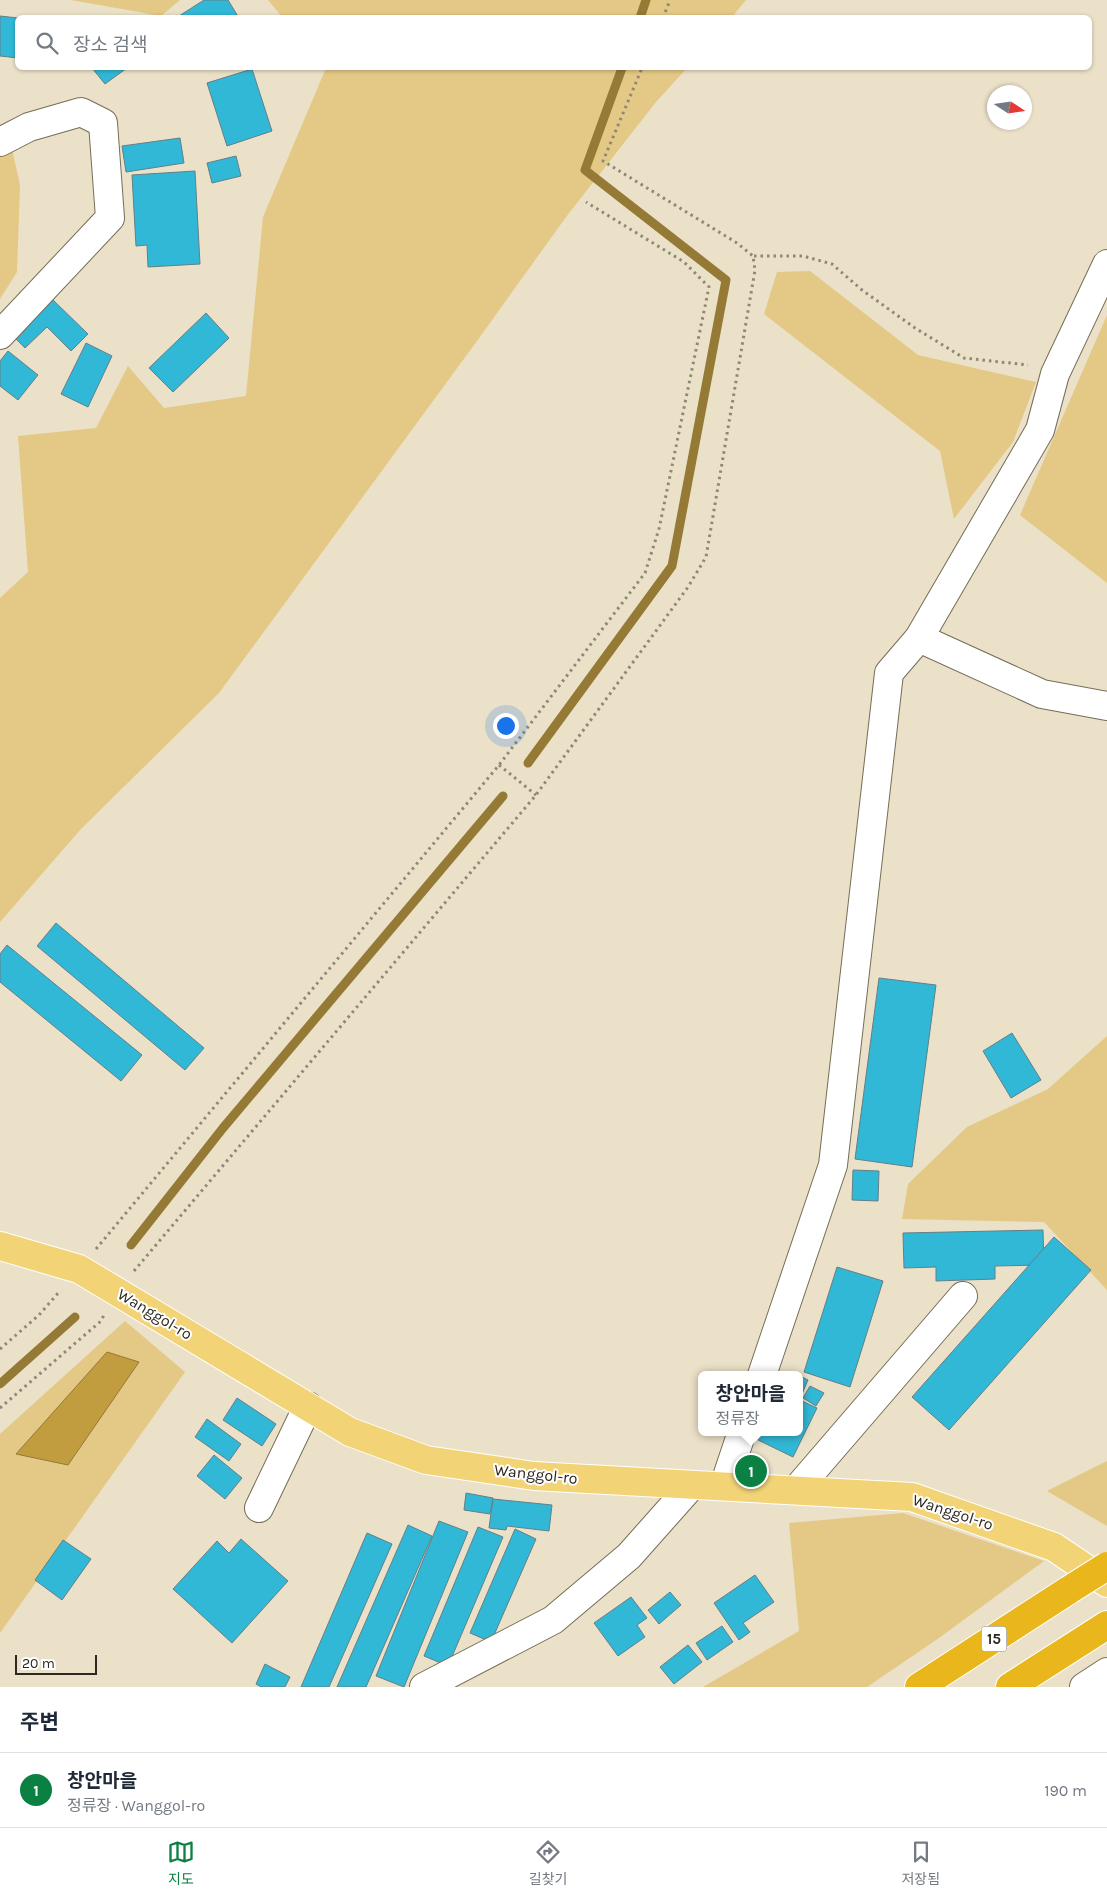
<!DOCTYPE html>
<html lang="ko">
<head>
<meta charset="utf-8">
<style>
	:root { --surface:#fff; --page:#f2f2f3; --text:#1f2937; --muted:#747a83; --line:#e0e1e3; --accent:#0b8043 }
	body { margin:0; font-family:Karla,"Noto Sans KR",sans-serif; background:var(--page); color:var(--text) }
	.compass { position:absolute; left:987px; top:85px; width:45px; height:45px; border-radius:50%; background:var(--surface); box-shadow:0 1px 4px #0004; rotate:102deg }
	.scale { position:absolute; left:15px; bottom:12px; width:82px; box-sizing:border-box; padding-left:5px; border:2px solid #2d2920; border-top:0; font-size:14px; line-height:18px; white-space:nowrap; color:#2d2920; -webkit-text-stroke:4px #fff; paint-order:stroke }
	.you { position:absolute; left:505px; top:725px; width:18px; height:18px; margin:-12px; border:4px solid #fff; border-radius:50%; background:#1a73e8; box-shadow:0 0 0 8px #1a73e833 }
	.badge { display:grid; place-items:center; width:32px; height:32px; border-radius:50%; background:var(--accent); color:#fff; font-size:16px; font-weight:700 }
	.pin { position:absolute; translate:-50% -50%; border:2px solid #fff; box-shadow:0 1px 5px #0006 }
	.popup { position:absolute; left:698px; top:1371px; width:105px; height:65px; box-sizing:border-box; display:grid; place-content:center; border-radius:8px; background:var(--surface); filter:drop-shadow(0 1px 4px #0005); font-size:16px; white-space:nowrap; color:var(--muted) }
	.popup b { font-size:19px; color:var(--text) }
	.popup::after { content:''; position:absolute; left:50%; top:100%; margin-left:-10px; border:10px solid transparent; border-top-color:var(--surface) }
	.list { margin:0; padding:0; list-style:none }
	h2 { display:flex; justify-content:space-between; align-items:center; height:65px; margin:0; padding:0 20px; font-size:21px }
	h2 small { font-size:16px; font-weight:400; color:var(--muted) }
	.list li { display:grid; grid-template-columns:32px 1fr auto; gap:15px; align-items:center; box-sizing:border-box; height:75px; padding:0 20px; border-top:1px solid var(--line) }
	.list b { display:block; font-size:19px; white-space:nowrap }
	.list p { margin:0; font-size:16px; white-space:nowrap; color:var(--muted) }
	.list em { font-size:16px; font-style:normal; color:var(--muted) }
	.icon { flex:none; width:28px; height:28px; fill:none; stroke:currentColor; stroke-width:2; stroke-linecap:round; stroke-linejoin:round }
	.map { position:relative; flex:none; width:1107px; height:1687px; overflow:hidden }
	.search { position:absolute; background:var(--surface); box-shadow:0 1px 4px #0004; left:15px; right:15px; top:15px; height:55px; display:flex; align-items:center; gap:12px; box-sizing:border-box; padding:0 18px; border-radius:8px; color:var(--muted); font-size:19px }
	.sheet { height:140px; background:var(--surface) }
	nav { display:flex; justify-content:space-around; align-items:center; box-sizing:border-box; height:70px; border-top:1px solid var(--line); background:var(--surface); font-size:14px; color:var(--muted) }
	nav a { display:grid; justify-items:center; gap:2px }
	nav .on { color:var(--accent) }
	.map>svg:first-child { display:block }
	.green { fill:#e4c885 }
	.water { fill:#c19d40; stroke:#957a36 }
	.lines { fill:none; stroke-linecap:round; stroke-linejoin:round }
	.stream { stroke:#957a36; stroke-width:9 }
	.building { fill:#31b8d6; stroke:#637f87 }
	.minor-casing { stroke:#766d57; stroke-width:30 }
	.major-casing { stroke:#fff; stroke-width:30 }
	.highway-casing { stroke:#fff; stroke-width:30 }
	.path { stroke:#8f8876; stroke-width:3; stroke-dasharray:2.5 4; stroke-linecap:butt }
	.minor { stroke:#fff; stroke-width:28 }
	.major { stroke:#f2d376; stroke-width:28 }
	.highway { stroke:#e9b61b; stroke-width:28 }
	.highway-bridge-casing { stroke:#fff; stroke-width:30; stroke-linecap:butt }
	.highway-bridge { stroke:#e9b61b; stroke-width:28 }
	.labels { text-anchor:middle; dominant-baseline:central; stroke-width:4; stroke-linejoin:round; paint-order:stroke }
	.shield { fill:#fff; stroke:#6c6963; stroke-width:1 }
	.shield-label { font-size:15px; font-weight:bold; fill:#2d2920 }
	.street-label { font-size:16px; fill:#2d2920; stroke:#fff }
</style>
</head>
<body>
<div class="map">
<svg width="1107" height="1687" viewBox="0 0 1107 1687">
	<rect width="100%" height="100%" fill="#ebe1c8"/>
	<g class="green">
		<polygon points="71,0 180,0 161,16"/>
		<polygon points="268,0 746,0 731,18 283,18"/>
		<polygon points="326,68 687,68 656,102 566,217 477,341 219,693 81,829 0,922 0,598 28,572 18,436 96,428 128,366 164,408 246,396 263,217"/>
		<polygon points="12,149 20,185 17,272 0,299 0,156"/>
		<polygon points="810,271 918,355 1036,382 1013,442 954,519 940,451 764,314 777,272"/>
		<polygon points="1107,315 1107,583 1020,515"/>
		<polygon points="1107,1036 1107,1290 1044,1222 902,1219 908,1184 967,1127 1048,1089"/>
		<polygon points="125,1321 185,1372 0,1633 0,1434"/>
		<polygon points="1107,1461 1107,1526 1047,1491"/>
		<polygon points="903,1513 1044,1561 939,1638 867,1687 703,1687 799,1631 789,1523"/>
	</g>
	<polygon class="water" points="107,1352 139,1362 68,1465 16,1454"/>
	<g class="lines">
		<g class="stream">
			<polyline points="640,18 646,0"/>
			<polyline points="528,763 672,566 726,280 585,170 622,68"/>
			<polyline points="131,1245 223,1128 503,796"/>
			<polyline points="0,1384 75,1317"/>
		</g>
	</g>
	<g class="building">
		<polygon points="204,0 228,0 239,18 180,18 179,16"/>
		<polygon points="0,16 18,18 18,58 0,56"/>
		<polygon points="92,68 127,68 105,84"/>
		<polygon points="252,69 272,131 227,146 207,83"/>
		<polygon points="180,138 184,163 126,172 122,146"/>
		<polygon points="236,156 241,176 212,183 207,163"/>
		<polygon points="195,171 200,264 148,267 147,245 136,246 132,175"/>
		<polygon points="52,299 88,334 71,351 47,327 25,348 14,337"/>
		<polygon points="206,313 229,338 173,392 149,368"/>
		<polygon points="86,343 112,356 88,407 61,394"/>
		<polygon points="8,351 38,375 18,400 0,386 0,361"/>
		<polygon points="56,923 204,1048 185,1070 37,946"/>
		<polygon points="7,945 142,1055 121,1081 0,982 0,954"/>
		<polygon points="879,978 936,985 912,1167 855,1159"/>
		<polygon points="1012,1033 1041,1080 1011,1098 983,1051"/>
		<polygon points="853,1170 879,1171 878,1201 852,1200"/>
		<polygon points="1043,1230 1044,1265 995,1266 995,1279 936,1281 936,1267 904,1268 903,1233"/>
		<polygon points="1054,1237 1091,1270 949,1430 912,1397"/>
		<polygon points="837,1267 883,1281 850,1387 804,1372"/>
		<polygon points="800,1376 808,1380 801,1396 800,1396"/>
		<polygon points="810,1386 824,1393 816,1406 803,1398"/>
		<polygon points="237,1398 276,1424 262,1446 223,1420"/>
		<polygon points="800,1400 817,1408 793,1457 758,1440 762,1432 800,1432"/>
		<polygon points="207,1419 241,1444 229,1461 195,1437"/>
		<polygon points="214,1455 242,1478 225,1499 197,1476"/>
		<polygon points="466,1493 493,1498 490,1514 464,1510"/>
		<polygon points="493,1499 552,1505 549,1531 507,1526 506,1530 489,1528"/>
		<polygon points="439,1521 468,1532 404,1687 376,1676"/>
		<polygon points="408,1525 432,1536 366,1687 337,1687"/>
		<polygon points="478,1527 503,1537 448,1666 424,1656"/>
		<polygon points="515,1529 536,1539 491,1642 470,1633"/>
		<polygon points="367,1533 392,1544 329,1687 301,1687"/>
		<polygon points="241,1539 288,1581 232,1643 173,1589 217,1541 229,1553"/>
		<polygon points="63,1540 91,1559 62,1600 35,1580"/>
		<polygon points="755,1575 774,1602 743,1623 750,1632 739,1640 714,1603"/>
		<polygon points="670,1592 681,1605 659,1624 648,1610"/>
		<polygon points="631,1597 647,1618 637,1625 645,1637 618,1656 594,1623"/>
		<polygon points="722,1626 733,1642 707,1660 696,1643"/>
		<polygon points="688,1645 702,1662 674,1684 660,1667"/>
		<polygon points="265,1664 290,1677 285,1687 261,1687 256,1684"/>
	</g>
	<g class="lines">
		<g class="minor-casing">
			<g id="minor">
				<polyline points="0,142 29,127 81,112 103,123 110,218 0,335"/>
				<polyline points="919,638 1042,694 1107,706"/>
				<polyline points="762,1375 833,1165 889,673 919,638 1040,430 1055,374 1107,264"/>
				<polyline points="724,1486 742,1432"/>
				<polyline points="796,1490 963,1296"/>
				<polyline points="259,1508 308,1406"/>
				<polyline points="424,1687 553,1620 629,1556 692,1485"/>
				<polyline points="1084,1687 1107,1672"/>
			</g>
		</g>
		<g class="major-casing">
			<polyline id="major" points="0,1246 79,1269 350,1432 426,1460 534,1476 912,1497 1054,1547 1107,1583"/>
		</g>
		<g class="highway-casing">
			<g id="highway">
				<polyline points="919,1687 1069,1590"/>
				<polyline points="1010,1687 1107,1625"/>
			</g>
		</g>
		<g class="path">
			<polyline points="663,18 670,0"/>
			<polyline points="754,256 803,256 832,264 862,290 915,328 964,358 1028,365"/>
			<polyline points="499,765 536,795"/>
			<polyline points="96,1249 499,765 645,573 659,529 709,287 684,262 586,202"/>
			<polyline points="134,1271 536,795 688,587 706,557 755,270 753,256 737,243 603,161 642,68"/>
			<polyline points="0,1349 39,1315 59,1292"/>
			<polyline points="0,1408 101,1321 104,1315"/>
		</g>
		<use href="#minor" class="minor"/>
		<use href="#major" class="major"/>
		<use href="#highway" class="highway"/>
		<g class="highway-bridge-casing">
			<polyline id="highway-bridge" points="1069,1590 1107,1566"/>
		</g>
		<use href="#highway-bridge" class="highway-bridge"/>
	</g>
	<g class="labels">
		<rect class="shield" x="981.5" y="1626.5" width="25" height="25" rx="4"/>
		<g class="shield-label">
			<text x="994" y="1639">15</text>
		</g>
		<g class="street-label">
			<text transform="translate(155 1314) rotate(31)">Wanggol-ro</text>
			<text transform="translate(536 1474) rotate(6)">Wanggol-ro</text>
			<text transform="translate(953 1512) rotate(18)">Wanggol-ro</text>
		</g>
	</g>
</svg>
<svg class="compass" viewBox="-18 -18 36 36"><path d="M0-13l5 13h-10z" fill="#e53935"/><path d="M0 13l5-13h-10z" fill="#747a83"/></svg>
<div class="scale">20 m</div>
<div class="you"></div>
<div class="pin badge" style="left:751px;top:1471px">1</div>
<div class="popup"><b>창안마을</b>정류장</div>
<div class="search"><svg class="icon" aria-label="search" viewBox="0 0 24 24"><circle cx="10" cy="10" r="6"/><path d="M15 15l6 6"/></svg>장소 검색</div>
</div>
<section class="sheet">
<h2>주변<small></small></h2>
<ul class="list">
<li><span class="badge">1</span><div><b>창안마을</b><p>정류장 · Wanggol-ro</p></div><em>190 m</em></li>
</ul>
</section>
<nav>
<a class="on"><svg class="icon" aria-label="map" viewBox="0 0 24 24"><path d="M3 6l6-2 6 2 6-2v14l-6 2-6-2-6 2zM9 4v14M15 6v14"/></svg>지도</a>
<a><svg class="icon" aria-label="directions" viewBox="0 0 24 24"><path d="M12 3l9 9-9 9-9-9zM9 14v-3h6M13 9l2 2-2 2"/></svg>길찾기</a>
<a><svg class="icon" aria-label="saved" viewBox="0 0 24 24"><path d="M7 4h10v16l-5-4-5 4z"/></svg>저장됨</a>
</nav>
</body>
</html>
